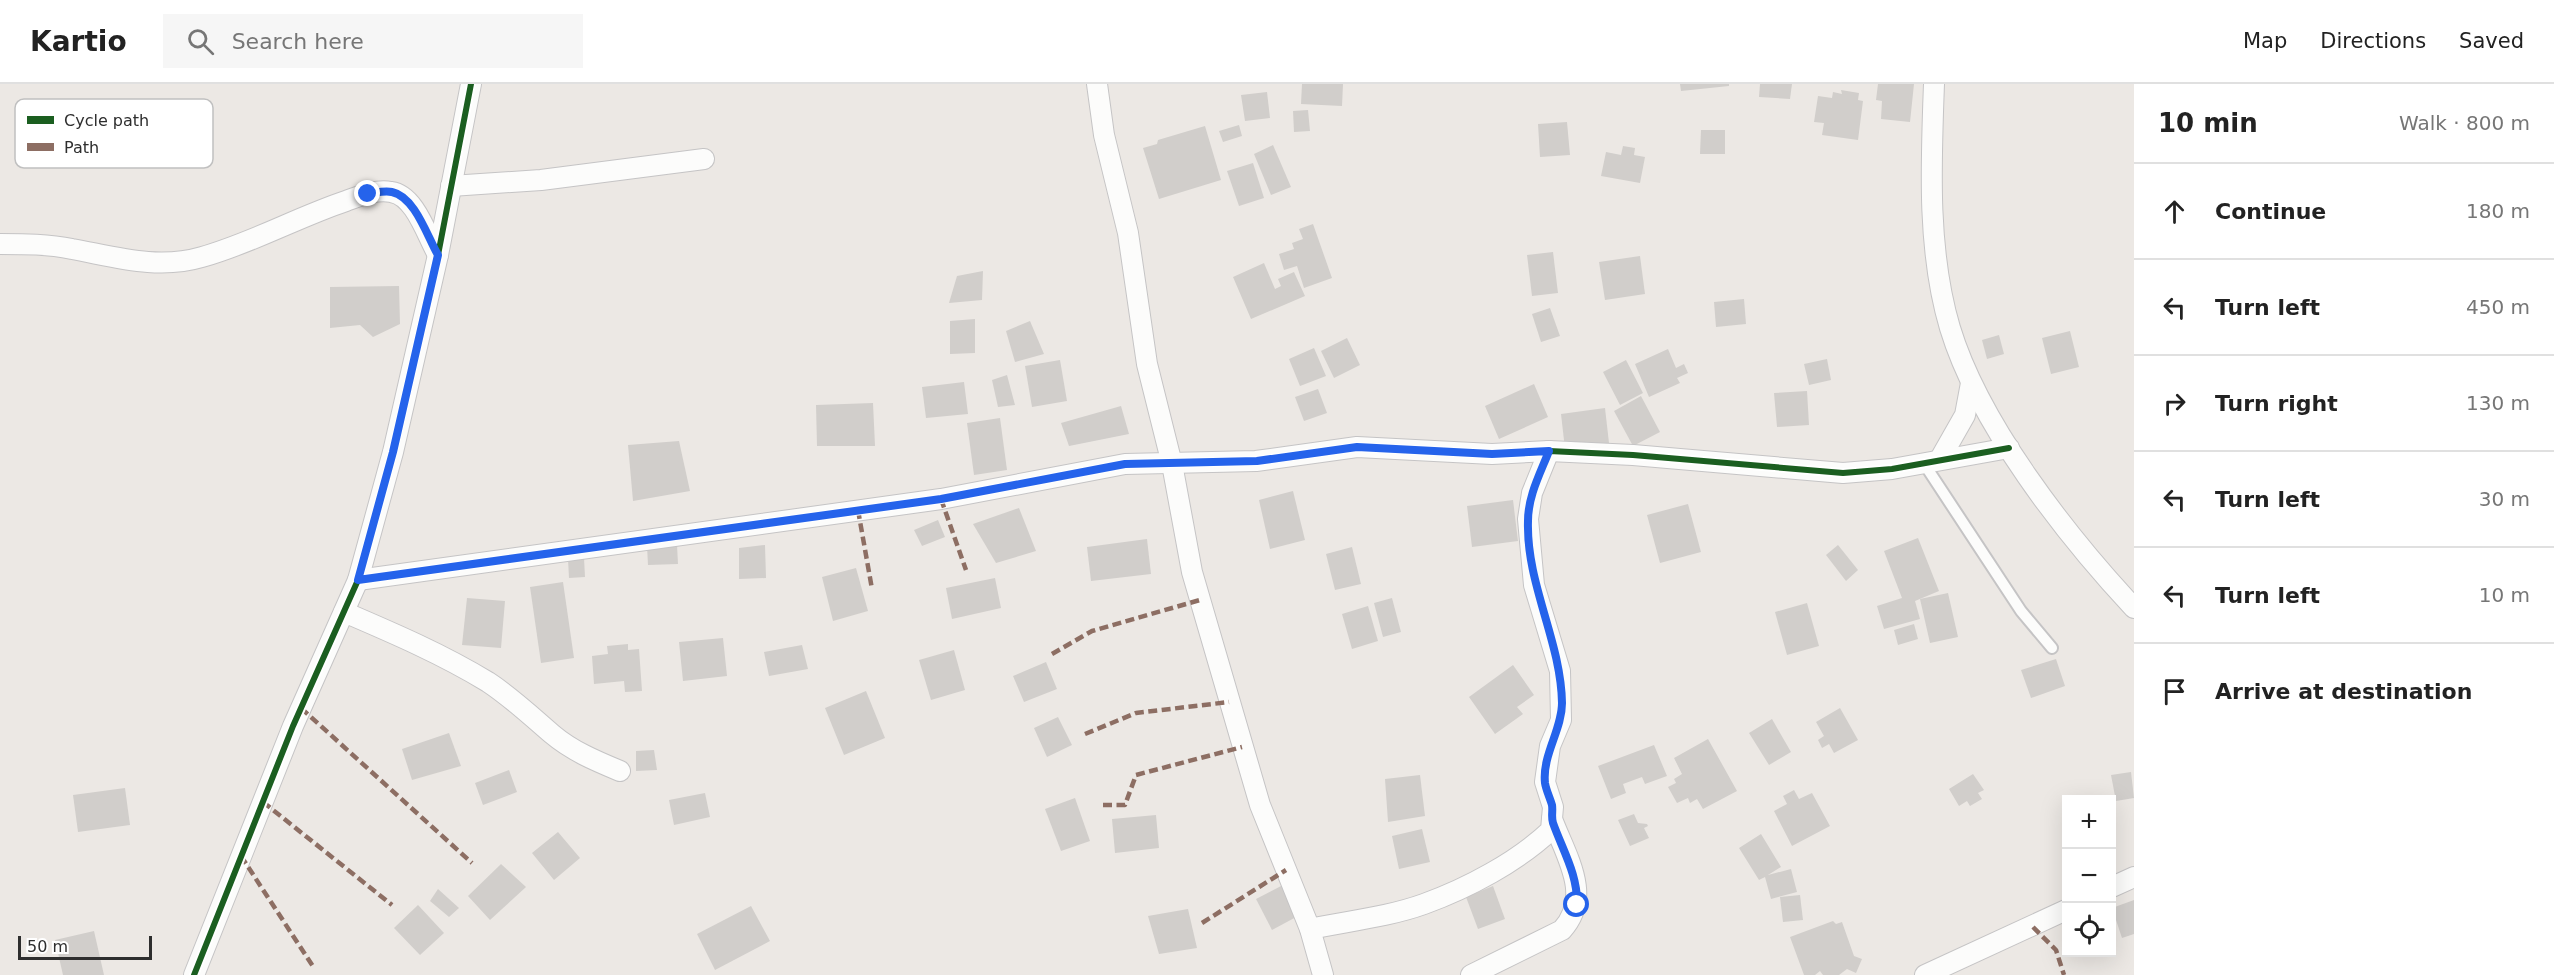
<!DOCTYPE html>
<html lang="en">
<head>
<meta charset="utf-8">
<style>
	:root { --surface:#fff; --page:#f6f6f6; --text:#222; --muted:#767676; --line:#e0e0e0 }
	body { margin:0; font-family:"DejaVu Sans",sans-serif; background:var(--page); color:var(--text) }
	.controls { position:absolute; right:18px; bottom:18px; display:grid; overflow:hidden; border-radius:0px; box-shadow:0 6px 24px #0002 }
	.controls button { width:54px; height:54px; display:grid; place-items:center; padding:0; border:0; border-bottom:2px solid var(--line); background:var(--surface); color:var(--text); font:30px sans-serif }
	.scale { position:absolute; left:18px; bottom:15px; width:134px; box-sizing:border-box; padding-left:6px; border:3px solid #2e2e2e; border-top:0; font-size:16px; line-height:21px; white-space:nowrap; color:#2e2e2e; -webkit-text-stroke:4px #fff; paint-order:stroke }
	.stop { position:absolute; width:18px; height:18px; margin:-14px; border:4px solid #2563eb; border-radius:50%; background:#fff }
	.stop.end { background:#2563eb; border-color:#fff; box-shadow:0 2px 6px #0008 }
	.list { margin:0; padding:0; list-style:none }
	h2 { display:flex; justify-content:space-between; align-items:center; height:78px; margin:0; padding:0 24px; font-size:26px }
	h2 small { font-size:20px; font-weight:400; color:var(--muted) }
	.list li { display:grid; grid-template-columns:39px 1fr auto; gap:18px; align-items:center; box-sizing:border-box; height:96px; padding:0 24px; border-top:2px solid var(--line) }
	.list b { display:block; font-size:22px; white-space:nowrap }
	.list em { font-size:20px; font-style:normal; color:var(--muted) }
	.icon { flex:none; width:33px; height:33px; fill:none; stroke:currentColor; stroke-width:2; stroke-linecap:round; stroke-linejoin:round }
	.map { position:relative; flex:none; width:2134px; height:891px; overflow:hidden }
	header { display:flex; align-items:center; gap:36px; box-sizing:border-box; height:84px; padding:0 30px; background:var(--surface); border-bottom:2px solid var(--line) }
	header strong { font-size:28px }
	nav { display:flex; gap:33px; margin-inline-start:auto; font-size:21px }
	.search { width:420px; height:54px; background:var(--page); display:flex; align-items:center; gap:15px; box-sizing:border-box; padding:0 21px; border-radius:0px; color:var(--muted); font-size:22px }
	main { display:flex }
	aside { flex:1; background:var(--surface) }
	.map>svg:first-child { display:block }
	.building { fill:#d1cecb }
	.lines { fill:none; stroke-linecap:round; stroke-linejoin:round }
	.lane-casing { stroke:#c5c4c5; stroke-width:14 }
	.street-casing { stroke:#c5c4c5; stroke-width:22 }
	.lane { stroke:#fcfcfb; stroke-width:10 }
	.street { stroke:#fcfcfb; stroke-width:20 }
	.quiet { stroke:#8d6e63; stroke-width:4.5; stroke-dasharray:9 4.5; stroke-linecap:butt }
	.cycleway-casing { stroke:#fff; stroke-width:10 }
	.cycleway { stroke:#1b5e20; stroke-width:6 }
	.route { stroke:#2563eb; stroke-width:8 }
	.key { fill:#fff; stroke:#c0c0c0; stroke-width:1.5 }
	.key-label { font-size:16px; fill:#2e2e2e }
</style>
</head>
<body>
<header>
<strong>Kartio</strong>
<div class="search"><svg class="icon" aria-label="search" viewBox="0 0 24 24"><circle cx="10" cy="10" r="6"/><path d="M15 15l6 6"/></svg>Search here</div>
<nav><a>Map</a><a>Directions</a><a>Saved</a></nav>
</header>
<main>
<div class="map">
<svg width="2134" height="891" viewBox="0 0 2134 891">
	<rect width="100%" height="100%" fill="#ece8e4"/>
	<g class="building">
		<polygon points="1302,0 1343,0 1342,22 1301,20"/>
		<polygon points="1680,0 1729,0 1729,2 1681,7"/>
		<polygon points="1760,0 1792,0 1790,15 1759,13"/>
		<polygon points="1878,0 1914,0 1910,38 1881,35 1882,17 1876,16"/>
		<polygon points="1841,6 1859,9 1858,16 1863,17 1858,56 1822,51 1824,39 1814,38 1818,12 1832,14 1833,8 1842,10"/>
		<polygon points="1267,8 1270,34 1245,37 1241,11"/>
		<polygon points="1308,26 1310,47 1294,48 1293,27"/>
		<polygon points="1567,38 1570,71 1540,73 1538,40"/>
		<polygon points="1239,41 1242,52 1223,58 1219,47"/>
		<polygon points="1205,42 1221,96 1159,115 1143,64 1157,60 1158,56"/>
		<polygon points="1701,46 1725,46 1725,70 1700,70"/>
		<polygon points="1273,61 1291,103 1271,111 1254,70"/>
		<polygon points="1623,62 1635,64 1634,71 1645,73 1640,99 1601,92 1606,68 1621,71"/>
		<polygon points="1253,79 1264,114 1239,122 1227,87"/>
		<polygon points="1313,140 1332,194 1304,204 1297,182 1284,186 1279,170 1294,165 1292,159 1303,155 1299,145"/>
		<polygon points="1553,168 1558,209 1532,212 1527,171"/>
		<polygon points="1640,172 1645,210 1605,216 1599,178"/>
		<polygon points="1264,179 1275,205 1281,202 1278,195 1294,188 1305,212 1251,235 1233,193"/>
		<polygon points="983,187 982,216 949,219 957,192"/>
		<polygon points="399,202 400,240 373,253 360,241 330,244 330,203"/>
		<polygon points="1744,215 1746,240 1716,243 1714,218"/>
		<polygon points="1550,224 1560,252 1541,258 1532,230"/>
		<polygon points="975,235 975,269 950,270 950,237"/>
		<polygon points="1030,237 1044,270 1015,278 1006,247"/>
		<polygon points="2070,247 2079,283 2051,290 2042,254"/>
		<polygon points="1999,251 2004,270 1987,275 1982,256"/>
		<polygon points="1347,254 1360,281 1334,294 1321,267"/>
		<polygon points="1314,264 1326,292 1300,302 1289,275"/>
		<polygon points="1668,265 1676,284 1684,280 1688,289 1677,294 1680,299 1649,313 1635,280"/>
		<polygon points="1827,275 1831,296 1809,301 1804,280"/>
		<polygon points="1060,276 1067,317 1032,323 1025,282"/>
		<polygon points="1626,276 1643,309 1620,321 1603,288"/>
		<polygon points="1007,291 1015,321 998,323 992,296"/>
		<polygon points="964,298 968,330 926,334 922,303"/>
		<polygon points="1534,300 1548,333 1499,355 1485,322"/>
		<polygon points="1318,305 1327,329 1304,337 1295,313"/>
		<polygon points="1807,307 1809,341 1777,343 1774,309"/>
		<polygon points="1641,312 1660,348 1633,362 1614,327"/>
		<polygon points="873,319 875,362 817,362 816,321"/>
		<polygon points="1121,322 1129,350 1069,362 1061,339"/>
		<polygon points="1605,324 1609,359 1565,365 1561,330"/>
		<polygon points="1000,334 1007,386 974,391 967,339"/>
		<polygon points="679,357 690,407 633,417 628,361"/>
		<polygon points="1293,407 1305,456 1270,465 1259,416"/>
		<polygon points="1513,416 1518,457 1472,463 1467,422"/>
		<polygon points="1688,420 1701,468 1660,479 1647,431"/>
		<polygon points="1019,424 1036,467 996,479 973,440"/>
		<polygon points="938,436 945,453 922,462 914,446"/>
		<polygon points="1918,454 1939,507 1915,517 1920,535 1884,545 1877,522 1902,514 1884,467"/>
		<polygon points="1147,455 1151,490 1091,497 1087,463"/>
		<polygon points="677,461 678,480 648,481 647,462"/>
		<polygon points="765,461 766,494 739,495 739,464"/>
		<polygon points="1838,461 1858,486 1846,497 1826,471"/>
		<polygon points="1352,463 1361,500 1335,506 1326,470"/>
		<polygon points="584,474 585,493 569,494 568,475"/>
		<polygon points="856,484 868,527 833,537 822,493"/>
		<polygon points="995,494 1001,524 952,535 946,504"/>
		<polygon points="563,498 574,574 541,579 530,503"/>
		<polygon points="1948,509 1958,553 1930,559 1920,515"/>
		<polygon points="467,514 505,517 501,564 462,561"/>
		<polygon points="1392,514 1401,548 1383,553 1374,519"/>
		<polygon points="1807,519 1819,562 1787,571 1775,528"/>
		<polygon points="1368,522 1378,557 1352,565 1342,530"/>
		<polygon points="1914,540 1918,555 1898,561 1894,546"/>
		<polygon points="723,554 727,592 683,597 679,558"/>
		<polygon points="628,560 628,566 639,565 642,607 625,608 624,597 594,600 592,572 608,570 607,562"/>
		<polygon points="802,561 808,585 769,592 764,568"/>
		<polygon points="954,566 965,606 931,616 919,576"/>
		<polygon points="2056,575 2065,602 2031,614 2021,586"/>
		<polygon points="1046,578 1057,605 1024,618 1013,592"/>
		<polygon points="1513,581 1534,611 1517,623 1523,630 1495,650 1469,613"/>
		<polygon points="866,607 885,654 844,671 825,624"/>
		<polygon points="1840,624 1858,656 1834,669 1829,660 1822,664 1818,656 1824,652 1816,638"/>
		<polygon points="1058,633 1072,661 1047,673 1034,644"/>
		<polygon points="1772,635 1791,668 1769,681 1749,649"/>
		<polygon points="449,649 461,682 412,696 402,665"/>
		<polygon points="1708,655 1737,707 1703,725 1697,715 1690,719 1688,714 1677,719 1668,703 1676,699 1674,695 1682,690 1674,674"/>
		<polygon points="1654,661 1667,692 1645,700 1642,693 1623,700 1626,709 1611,715 1598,682"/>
		<polygon points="654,666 657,686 636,687 636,667"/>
		<polygon points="509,686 517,708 483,721 475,699"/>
		<polygon points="2131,688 2134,714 2116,717 2111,691"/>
		<polygon points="1973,690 1984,706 1978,709 1982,715 1970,722 1967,717 1959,722 1949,705"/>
		<polygon points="1420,691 1425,732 1388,738 1385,695"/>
		<polygon points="125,704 130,741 78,748 73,711"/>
		<polygon points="1794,706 1799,715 1812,709 1830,742 1792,762 1774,727 1787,720 1783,712"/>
		<polygon points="705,709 710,733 674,741 669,716"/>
		<polygon points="1075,714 1090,757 1061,767 1045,725"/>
		<polygon points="1634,730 1638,739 1647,740 1648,742 1644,744 1649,754 1630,762 1618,736"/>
		<polygon points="1156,731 1159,764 1115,769 1112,735"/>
		<polygon points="1422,745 1430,778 1399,785 1392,752"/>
		<polygon points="558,748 580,774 554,796 532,769"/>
		<polygon points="1761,750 1781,783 1768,791 1791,785 1797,808 1771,815 1765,793 1759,796 1739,764"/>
		<polygon points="501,780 526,803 490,836 468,812"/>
		<polygon points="1283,801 1298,832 1272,846 1256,815"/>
		<polygon points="1493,802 1505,835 1478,845 1466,813"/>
		<polygon points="438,805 459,824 449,833 430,817"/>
		<polygon points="1800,811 1803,836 1783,838 1780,813"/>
		<polygon points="2134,816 2134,850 2122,854 2112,824"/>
		<polygon points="418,821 444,849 420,871 394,844"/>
		<polygon points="751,822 770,857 715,886 697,850"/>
		<polygon points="1188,825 1197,864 1159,870 1148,832"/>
		<polygon points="1833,837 1836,840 1842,838 1854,872 1862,875 1856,889 1847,885 1839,891 1823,891 1820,887 1815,891 1804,891 1790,853"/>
		<polygon points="94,847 104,891 63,891 55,856"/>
	</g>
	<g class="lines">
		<g class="lane-casing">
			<polyline id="lane" points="1923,378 2021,527 2052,564"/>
		</g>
		<g class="street-casing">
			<g id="street">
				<polyline points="1097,0 1104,51 1128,149 1147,280 1172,380 1192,488 1260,721 1310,845 1323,891"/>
				<path d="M1934,0C1931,80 1927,167 1950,244C1979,340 2066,451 2134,524"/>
				<polyline points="451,102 541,96 704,75"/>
				<path d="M0,160C25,160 48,160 72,165C116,173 158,186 202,173C252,159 298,133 346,117C360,112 376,105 391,108C415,111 427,152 438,171"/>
				<polyline points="1940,375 1965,331 1971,299"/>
				<polyline points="358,496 941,415 1125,380 1256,377 1357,363 1492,370 1549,367 1633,371 1843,389 1892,385 2009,364"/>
				<path d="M344,528C393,549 442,570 488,598C511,613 531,632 552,650C572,667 596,677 620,687"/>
				<polyline points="2112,803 2134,793"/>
				<path d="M1310,845C1348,837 1388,833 1424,820C1468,804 1517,778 1551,746L1553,723L1545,698L1550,662L1561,636L1560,587L1534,501L1528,435L1532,409L1549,367"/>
				<polyline points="194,891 293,642 358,496 393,368 438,171 471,0"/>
				<path d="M1471,891L1562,846C1593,812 1566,772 1552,735"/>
				<polyline points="1925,891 2066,826"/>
			</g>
		</g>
		<use href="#lane" class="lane"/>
		<use href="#street" class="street"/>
		<g class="quiet">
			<polyline points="941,415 966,486"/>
			<polyline points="858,426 872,505"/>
			<polyline points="1052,570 1092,547 1200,516"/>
			<polyline points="301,624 472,779"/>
			<polyline points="1085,650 1136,629 1229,618"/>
			<polyline points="263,718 392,821"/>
			<polyline points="1103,721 1125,721 1136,691 1242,663"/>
			<polyline points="241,772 314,884"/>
			<polyline points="1202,839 1286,786"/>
			<polyline points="2033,843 2056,866 2064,891"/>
		</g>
		<g class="cycleway-casing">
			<g id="cycleway">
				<polyline points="358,496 941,415 1125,380 1256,377 1357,363 1492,370 1549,367 1633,371 1843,389 1892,385 2009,364"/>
				<polyline points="194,891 293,642 358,496 393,368 438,171 471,0"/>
			</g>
		</g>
		<use href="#cycleway" class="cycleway"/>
	</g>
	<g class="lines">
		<path class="route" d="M368,110C376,109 384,106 392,108C415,113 427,152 438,171L393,368L358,496L941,415L1125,380L1257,377L1357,363L1492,370L1549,367C1540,390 1528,412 1528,437C1526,500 1561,557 1562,619C1562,646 1542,671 1545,699C1546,706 1550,714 1552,721C1553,727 1551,733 1553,739C1563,767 1578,791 1577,821"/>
	</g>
	<rect x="15" y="15" width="198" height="69" rx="9" class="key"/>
	<rect x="27" y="32" width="27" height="8" fill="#1b5e20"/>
	<rect x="27" y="59" width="27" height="8" fill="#8d6e63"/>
	<g class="key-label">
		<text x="64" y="42">Cycle path</text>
		<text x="64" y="69">Path</text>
	</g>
</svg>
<div class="controls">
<button>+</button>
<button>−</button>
<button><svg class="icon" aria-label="locate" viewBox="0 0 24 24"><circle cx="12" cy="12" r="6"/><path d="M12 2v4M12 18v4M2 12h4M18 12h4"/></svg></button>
</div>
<div class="scale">50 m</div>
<div class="stop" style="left:1577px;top:821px"></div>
<div class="stop end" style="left:368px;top:110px"></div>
</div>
<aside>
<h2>10 min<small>Walk · 800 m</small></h2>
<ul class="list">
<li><svg class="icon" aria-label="ahead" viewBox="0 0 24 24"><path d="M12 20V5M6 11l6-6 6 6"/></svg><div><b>Continue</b></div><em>180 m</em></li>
<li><svg class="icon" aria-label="left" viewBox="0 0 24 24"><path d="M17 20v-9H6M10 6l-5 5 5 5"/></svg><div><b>Turn left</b></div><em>450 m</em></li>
<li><svg class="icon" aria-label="right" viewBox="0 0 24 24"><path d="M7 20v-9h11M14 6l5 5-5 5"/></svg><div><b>Turn right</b></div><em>130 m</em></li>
<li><svg class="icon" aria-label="left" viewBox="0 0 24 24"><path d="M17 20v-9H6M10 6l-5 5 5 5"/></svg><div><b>Turn left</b></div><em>30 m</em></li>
<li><svg class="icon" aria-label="left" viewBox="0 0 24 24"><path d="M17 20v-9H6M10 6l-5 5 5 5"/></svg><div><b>Turn left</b></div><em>10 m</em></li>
<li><svg class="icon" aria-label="arrive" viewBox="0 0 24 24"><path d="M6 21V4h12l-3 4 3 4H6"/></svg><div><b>Arrive at destination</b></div></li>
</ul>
</aside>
</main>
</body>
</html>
